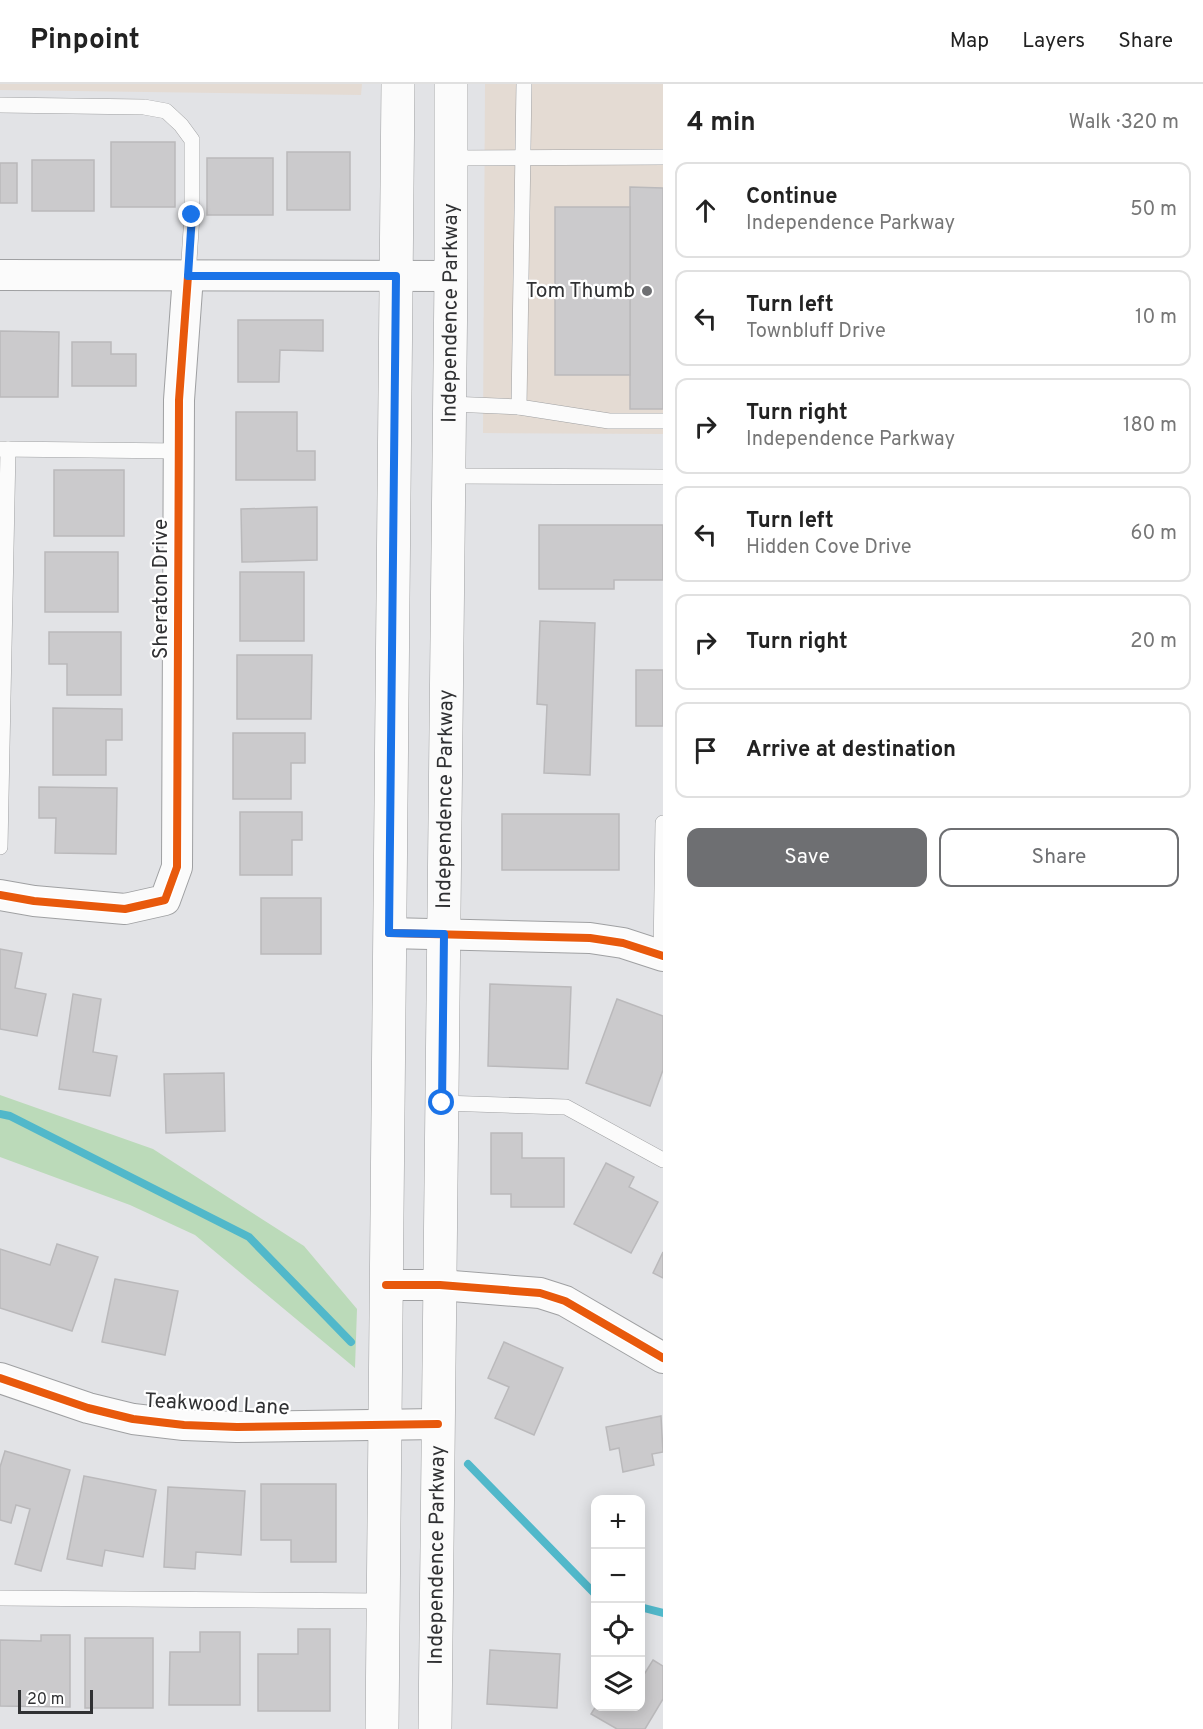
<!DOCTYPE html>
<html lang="en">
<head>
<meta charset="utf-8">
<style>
	:root { --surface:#fff; --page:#f6f6f6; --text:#222; --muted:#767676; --line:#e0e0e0; --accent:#6e6f72 }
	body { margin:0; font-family:Overpass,sans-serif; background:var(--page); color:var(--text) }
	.controls { position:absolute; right:18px; bottom:18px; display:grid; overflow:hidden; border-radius:12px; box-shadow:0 3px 15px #0003 }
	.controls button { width:54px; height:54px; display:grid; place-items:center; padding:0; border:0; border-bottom:2px solid var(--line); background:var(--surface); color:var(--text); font:30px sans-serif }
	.scale { position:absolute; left:18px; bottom:15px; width:75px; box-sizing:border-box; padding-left:6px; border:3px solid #303133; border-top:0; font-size:16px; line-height:21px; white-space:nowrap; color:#303133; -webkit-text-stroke:4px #fff; paint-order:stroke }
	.stop { position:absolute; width:18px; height:18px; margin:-14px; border:4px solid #1a73e8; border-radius:50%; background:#fff }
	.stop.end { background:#1a73e8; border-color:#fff; box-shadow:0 2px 6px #0008 }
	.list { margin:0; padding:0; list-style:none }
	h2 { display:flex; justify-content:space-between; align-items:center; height:78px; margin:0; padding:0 24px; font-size:26px }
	h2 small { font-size:20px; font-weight:400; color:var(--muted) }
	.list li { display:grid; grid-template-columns:39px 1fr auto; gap:18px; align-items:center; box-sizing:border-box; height:96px; margin:0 12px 12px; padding:0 12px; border:2px solid var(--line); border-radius:12px }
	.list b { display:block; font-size:22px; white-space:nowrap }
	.list p { margin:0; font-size:20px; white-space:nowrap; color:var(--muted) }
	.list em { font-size:20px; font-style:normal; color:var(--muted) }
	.actions { display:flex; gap:12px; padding:18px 24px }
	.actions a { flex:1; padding:14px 0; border:2px solid var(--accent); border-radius:12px; text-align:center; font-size:21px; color:var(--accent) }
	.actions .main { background:var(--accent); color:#fff }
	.icon { flex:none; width:33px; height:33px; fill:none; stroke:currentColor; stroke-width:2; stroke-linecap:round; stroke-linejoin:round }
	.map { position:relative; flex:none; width:663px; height:1645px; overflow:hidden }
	header { display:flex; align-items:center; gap:36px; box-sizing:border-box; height:84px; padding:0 30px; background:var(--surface); border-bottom:2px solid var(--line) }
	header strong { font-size:28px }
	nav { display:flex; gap:33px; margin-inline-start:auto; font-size:21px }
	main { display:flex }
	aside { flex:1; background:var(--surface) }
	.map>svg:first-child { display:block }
	.commercial { fill:#e4dbd3 }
	.green { fill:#bbdab9 }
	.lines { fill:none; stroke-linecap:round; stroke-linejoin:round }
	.stream { stroke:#51b8ca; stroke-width:8 }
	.building { fill:#cbcacc; stroke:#bab9bb; stroke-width:1.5 }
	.lane-casing { stroke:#9fa0a2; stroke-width:16 }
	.street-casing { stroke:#9fa0a2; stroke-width:32 }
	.secondary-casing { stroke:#9fa0a2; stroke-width:34 }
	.lane { stroke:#fbfbfb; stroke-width:15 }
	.street { stroke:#fbfbfb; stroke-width:30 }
	.secondary { stroke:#fbfbfb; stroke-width:33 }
	.cycleway-casing { stroke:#fff; stroke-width:11 }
	.cycleway { stroke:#e8590c; stroke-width:8 }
	.route { stroke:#1a73e8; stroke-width:8 }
	.poi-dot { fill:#6e6f72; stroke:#fff; stroke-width:2 }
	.labels { text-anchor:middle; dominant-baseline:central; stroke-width:4.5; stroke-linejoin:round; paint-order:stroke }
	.poi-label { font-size:21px; fill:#303133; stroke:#fff; text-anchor:end }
	.street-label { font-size:21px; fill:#303133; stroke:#fff }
</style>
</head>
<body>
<header>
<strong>Pinpoint</strong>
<nav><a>Map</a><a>Layers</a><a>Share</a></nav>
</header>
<main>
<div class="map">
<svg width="663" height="1645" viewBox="0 0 663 1645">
	<rect width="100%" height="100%" fill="#e2e3e6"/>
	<g class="commercial">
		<polygon points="0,0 362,0 361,11 0,6"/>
		<polygon points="485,0 663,0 663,350 483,349"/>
	</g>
	<polygon class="green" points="0,1011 153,1065 304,1162 357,1225 355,1284 195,1151 130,1121 0,1073"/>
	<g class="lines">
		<g class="stream">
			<polyline points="0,1030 10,1032 249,1153 351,1258"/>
			<polyline points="468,1380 596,1511"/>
			<polyline points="640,1523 663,1529"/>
		</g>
	</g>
	<g class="building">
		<rect x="111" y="58" width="64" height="65"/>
		<rect x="287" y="68" width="63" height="58"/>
		<rect x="207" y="74" width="66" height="57"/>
		<rect x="32" y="76" width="62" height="51"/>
		<rect x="0" y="79" width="17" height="40"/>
		<polygon points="630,103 663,104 663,325 630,325"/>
		<rect x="555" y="123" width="75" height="168"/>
		<polygon points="238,236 323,236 323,267 280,266 279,298 238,298"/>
		<polygon points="0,247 59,248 58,313 0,313"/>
		<polygon points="72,258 111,258 111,270 136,270 136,302 72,302"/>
		<polygon points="236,328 297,328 297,367 315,367 315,396 236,396"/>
		<rect x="54" y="386" width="70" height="66"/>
		<polygon points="317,423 317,476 242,478 241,425"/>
		<polygon points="539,441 663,441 663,496 614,496 614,505 539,505"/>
		<rect x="45" y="468" width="73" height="60"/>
		<rect x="240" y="488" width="64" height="69"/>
		<polygon points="540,537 595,539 590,691 544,689 547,621 537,620"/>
		<polygon points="49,548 121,548 121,611 67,611 67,580 49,580"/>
		<polygon points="237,571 312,571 311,635 237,635"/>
		<rect x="636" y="586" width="27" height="56"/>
		<polygon points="53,624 122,625 122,656 106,656 106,691 53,691"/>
		<polygon points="233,649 305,649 305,679 291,679 291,715 233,715"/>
		<polygon points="39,703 117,704 116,770 55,769 56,734 39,734"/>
		<polygon points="240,728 302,728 302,756 292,756 292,791 240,791"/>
		<rect x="502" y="730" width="117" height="56"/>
		<rect x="261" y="814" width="60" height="56"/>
		<polygon points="0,865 22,869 15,904 46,910 37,952 0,945"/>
		<polygon points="490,900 571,903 568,985 488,982"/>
		<polygon points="73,910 101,915 93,968 117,972 110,1012 59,1005"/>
		<polygon points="617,915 663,932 663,986 650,1022 586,999"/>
		<polygon points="224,989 225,1047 166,1049 164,990"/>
		<polygon points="491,1049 522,1049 522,1074 564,1074 564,1123 511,1123 511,1110 491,1110"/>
		<polygon points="606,1079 634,1093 629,1103 658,1118 631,1169 574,1140"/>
		<polygon points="57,1160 98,1173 72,1247 0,1224 0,1165 50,1181"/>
		<polygon points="663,1168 663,1194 653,1189"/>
		<polygon points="115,1195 178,1207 165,1271 102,1258"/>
		<polygon points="504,1258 563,1284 534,1351 495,1334 509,1303 488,1294"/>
		<polygon points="661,1332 663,1368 652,1370 654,1381 623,1388 619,1364 610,1366 606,1343"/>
		<polygon points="5,1367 70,1386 41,1487 15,1480 30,1425 16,1421 11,1439 0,1436 0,1383"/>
		<polygon points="84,1392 156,1406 143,1473 105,1466 102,1482 67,1475"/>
		<polygon points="261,1400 336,1400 336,1478 291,1478 291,1456 261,1456"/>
		<polygon points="168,1403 245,1407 241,1471 196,1468 195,1485 164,1483"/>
		<polygon points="298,1545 330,1545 330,1627 258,1627 258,1570 298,1570"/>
		<polygon points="200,1548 240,1548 240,1621 169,1621 170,1568 200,1568"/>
		<polygon points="41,1551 70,1551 70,1623 0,1622 0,1556 41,1557"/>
		<rect x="85" y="1554" width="68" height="70"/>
		<polygon points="490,1566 560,1570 557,1624 487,1620"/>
		<polygon points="653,1576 663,1582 663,1615 645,1645 617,1645 591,1630 596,1622 640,1622 640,1597"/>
	</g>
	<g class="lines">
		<g class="lane-casing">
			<g id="lane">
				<polyline points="524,0 519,323 609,337 663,337"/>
				<polyline points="0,21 144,23 166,27 181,41 192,56 192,131 188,192"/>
				<polyline points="451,74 663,73"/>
				<polyline points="450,320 519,323"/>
				<polyline points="0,365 179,367"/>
				<polyline points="449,392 663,393"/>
				<polyline points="0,763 8,365"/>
				<polyline points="661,871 663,739"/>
				<polyline points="442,1019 566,1023 663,1076"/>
				<polyline points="0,1514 383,1517"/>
			</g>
		</g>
		<g class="street-casing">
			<g id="street">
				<polyline points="0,191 451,192"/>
				<polyline points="0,811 34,817 125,825 165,816 177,783 179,316 188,192"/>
				<polyline points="389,849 590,854 623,859 663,872"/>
				<polyline points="386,1201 440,1201 540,1209 565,1217 663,1274"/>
				<polyline points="0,1294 88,1324 133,1335 184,1341 237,1343 438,1340"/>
			</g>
		</g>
		<g class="secondary-casing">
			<g id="secondary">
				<polyline points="382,1645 398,0"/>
				<path id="s1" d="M435,1645L451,192V0"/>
			</g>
		</g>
		<use href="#lane" class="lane"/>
		<use href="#street" class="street"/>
		<use href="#secondary" class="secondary"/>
		<g class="cycleway-casing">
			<g id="cycleway">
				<polyline points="0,811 34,817 125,825 165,816 177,783 179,316 188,192"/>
				<polyline points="389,849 590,854 623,859 663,872"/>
				<polyline points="386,1201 440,1201 540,1209 565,1217 663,1274"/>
				<polyline points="0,1294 88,1324 133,1335 184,1341 237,1343 438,1340"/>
			</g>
		</g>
		<use href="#cycleway" class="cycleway"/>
	</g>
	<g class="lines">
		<polyline class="route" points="192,131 188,192 396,192 389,849 444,850 442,1019"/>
	</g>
	<circle class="poi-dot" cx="647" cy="207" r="6"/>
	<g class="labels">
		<g class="poi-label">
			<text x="635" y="207">Tom Thumb</text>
		</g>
		<g class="street-label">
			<text stroke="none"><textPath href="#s1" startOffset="1416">Independence Parkway</textPath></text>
			<text transform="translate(161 505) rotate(-90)">Sheraton Drive</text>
			<text stroke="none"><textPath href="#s1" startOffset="930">Independence Parkway</textPath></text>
			<text transform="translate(217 1321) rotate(3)">Teakwood Lane</text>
			<text stroke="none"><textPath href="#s1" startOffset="174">Independence Parkway</textPath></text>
		</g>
	</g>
</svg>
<div class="controls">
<button>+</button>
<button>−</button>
<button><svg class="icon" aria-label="locate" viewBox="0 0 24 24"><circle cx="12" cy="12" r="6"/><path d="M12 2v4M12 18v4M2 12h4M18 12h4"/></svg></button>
<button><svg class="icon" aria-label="layers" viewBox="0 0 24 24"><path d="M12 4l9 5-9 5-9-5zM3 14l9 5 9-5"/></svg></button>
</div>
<div class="scale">20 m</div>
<div class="stop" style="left:442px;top:1019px"></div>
<div class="stop end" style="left:192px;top:131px"></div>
</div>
<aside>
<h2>4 min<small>Walk · 320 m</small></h2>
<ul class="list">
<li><svg class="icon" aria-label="ahead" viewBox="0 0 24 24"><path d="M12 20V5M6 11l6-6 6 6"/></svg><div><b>Continue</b><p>Independence Parkway</p></div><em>50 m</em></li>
<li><svg class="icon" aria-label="left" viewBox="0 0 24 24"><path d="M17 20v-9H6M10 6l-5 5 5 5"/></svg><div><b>Turn left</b><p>Townbluff Drive</p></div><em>10 m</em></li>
<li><svg class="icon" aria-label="right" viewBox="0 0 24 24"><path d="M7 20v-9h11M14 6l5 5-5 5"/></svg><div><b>Turn right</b><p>Independence Parkway</p></div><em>180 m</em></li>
<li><svg class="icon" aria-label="left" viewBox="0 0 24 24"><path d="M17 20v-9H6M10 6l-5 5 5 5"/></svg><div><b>Turn left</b><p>Hidden Cove Drive</p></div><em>60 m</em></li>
<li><svg class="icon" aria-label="right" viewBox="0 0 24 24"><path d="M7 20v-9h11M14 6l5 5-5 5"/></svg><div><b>Turn right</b></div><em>20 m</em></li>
<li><svg class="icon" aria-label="arrive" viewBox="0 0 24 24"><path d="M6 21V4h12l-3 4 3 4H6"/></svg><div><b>Arrive at destination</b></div></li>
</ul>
<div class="actions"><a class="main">Save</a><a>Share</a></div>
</aside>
</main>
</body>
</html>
